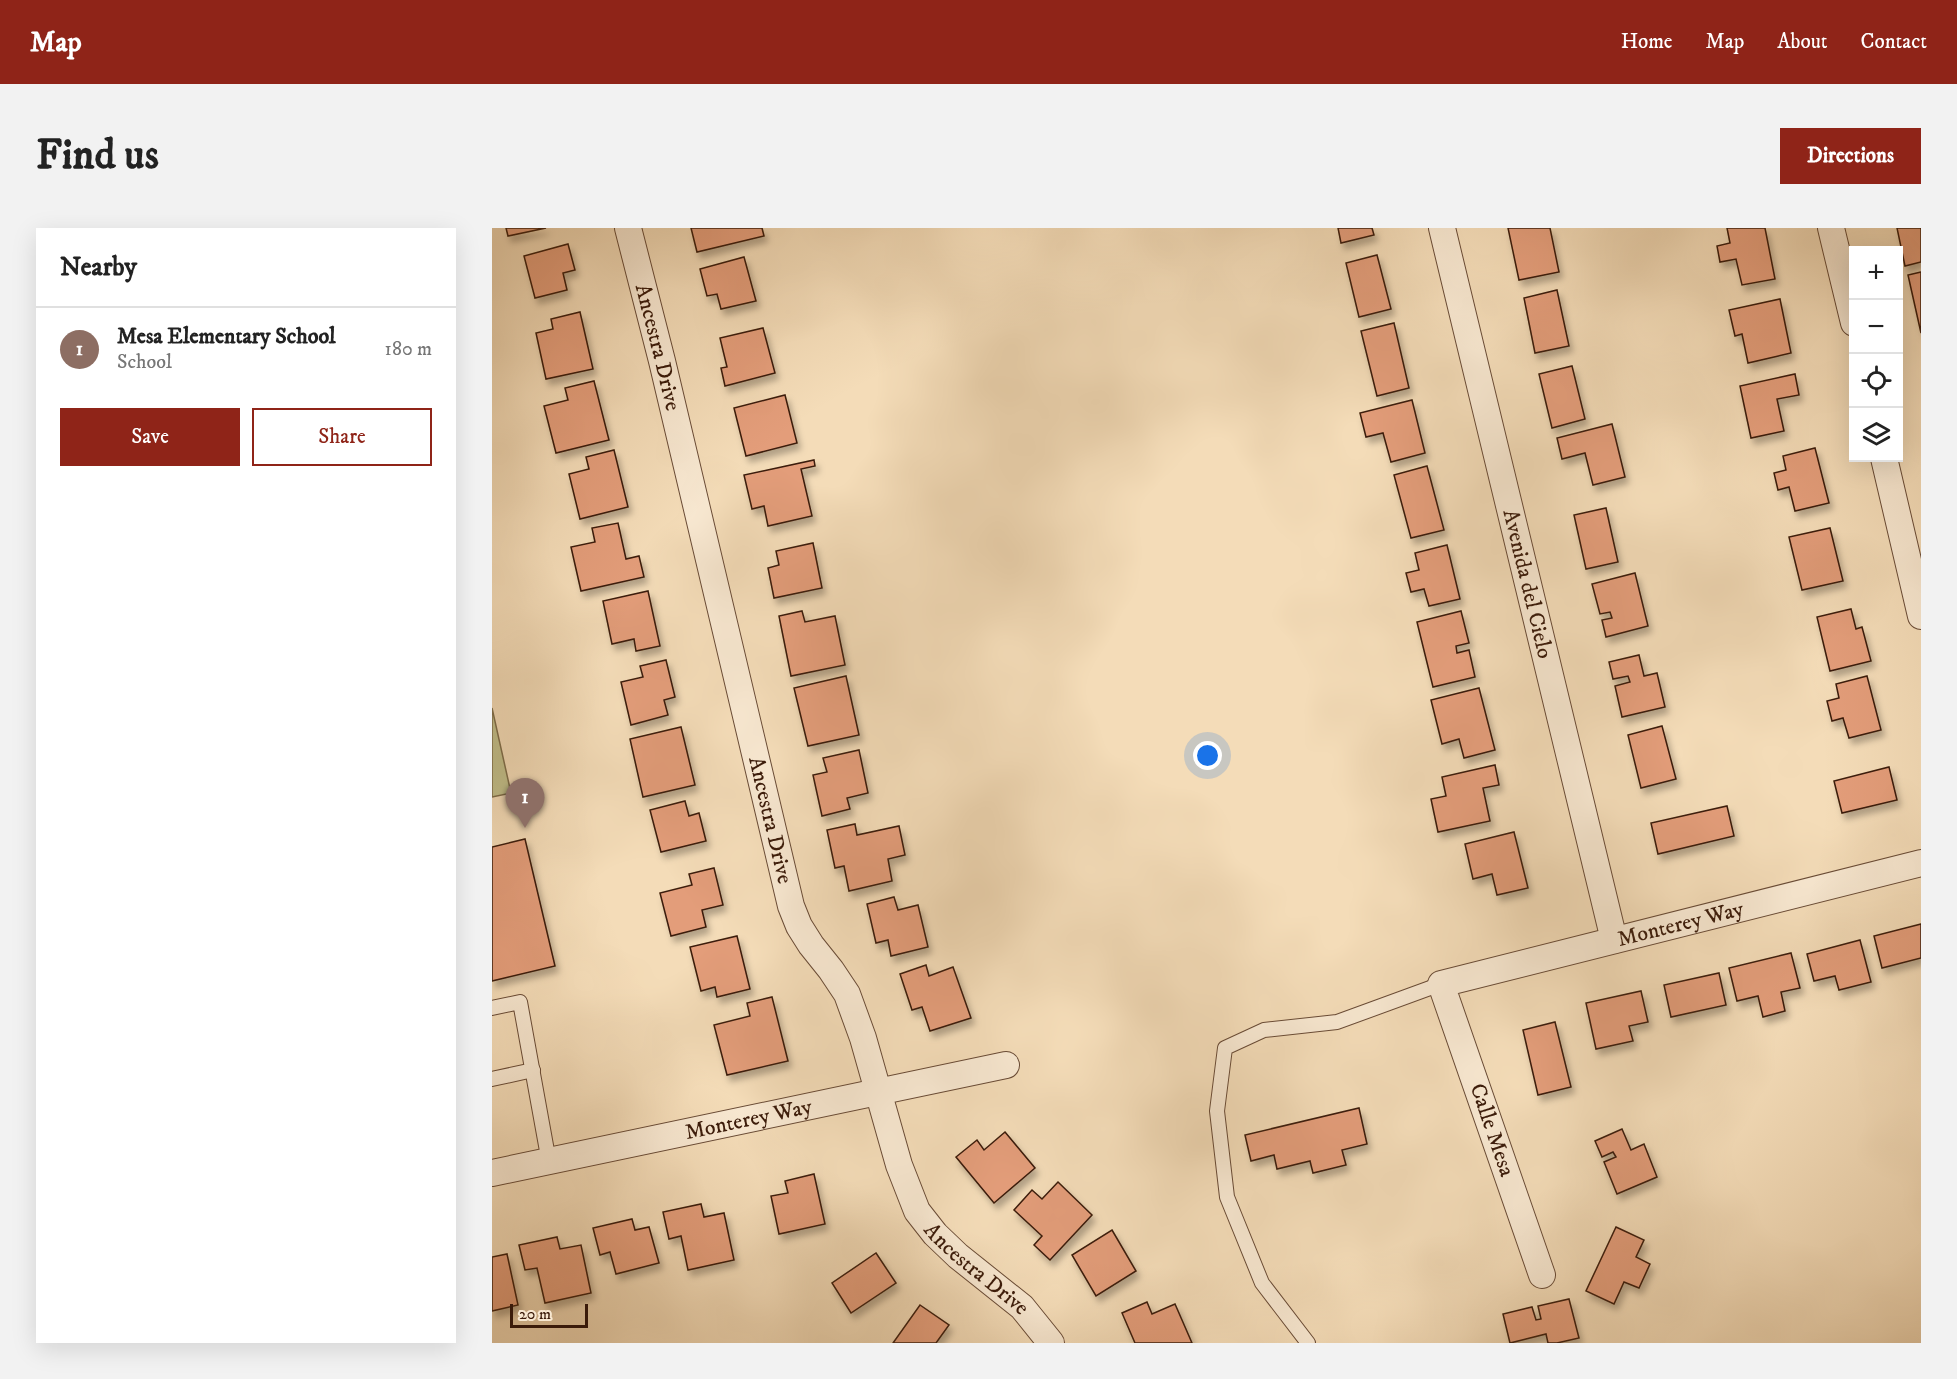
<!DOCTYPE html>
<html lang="en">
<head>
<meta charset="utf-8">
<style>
	:root { --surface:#fff; --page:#f2f2f2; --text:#222; --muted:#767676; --line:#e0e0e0; --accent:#8f2418 }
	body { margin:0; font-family:"IM FELL DW Pica",serif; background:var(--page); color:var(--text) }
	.controls { position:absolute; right:18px; top:18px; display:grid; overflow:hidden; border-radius:0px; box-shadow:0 6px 24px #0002 }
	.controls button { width:54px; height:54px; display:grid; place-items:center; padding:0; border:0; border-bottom:2px solid var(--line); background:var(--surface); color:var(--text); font:30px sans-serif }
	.scale { position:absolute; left:18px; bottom:15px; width:78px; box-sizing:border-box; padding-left:6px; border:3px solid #3b1b0a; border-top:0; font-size:16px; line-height:21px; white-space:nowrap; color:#3b1b0a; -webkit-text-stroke:4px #f8e8d1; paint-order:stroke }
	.you { position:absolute; left:716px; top:528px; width:21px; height:21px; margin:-15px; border:4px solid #fff; border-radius:50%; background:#1a73e8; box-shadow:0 0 0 9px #1a73e833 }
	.badge { display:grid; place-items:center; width:39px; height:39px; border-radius:50%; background:var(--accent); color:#fff; font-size:20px; font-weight:700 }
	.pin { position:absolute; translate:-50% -50px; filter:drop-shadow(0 2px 3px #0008) }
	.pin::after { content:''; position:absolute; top:32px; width:21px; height:18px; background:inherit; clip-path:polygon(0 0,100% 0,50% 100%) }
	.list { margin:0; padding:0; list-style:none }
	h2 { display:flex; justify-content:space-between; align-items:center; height:78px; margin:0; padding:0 24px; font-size:26px }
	h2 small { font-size:20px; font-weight:400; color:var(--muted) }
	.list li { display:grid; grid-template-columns:39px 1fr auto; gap:18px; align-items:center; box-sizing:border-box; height:84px; padding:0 24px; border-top:2px solid var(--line) }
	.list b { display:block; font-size:22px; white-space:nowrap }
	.list p { margin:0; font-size:20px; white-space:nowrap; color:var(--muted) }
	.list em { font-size:20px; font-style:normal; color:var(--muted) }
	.actions { display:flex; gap:12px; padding:18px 24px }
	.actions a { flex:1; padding:14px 0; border:2px solid var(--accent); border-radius:0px; text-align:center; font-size:21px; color:var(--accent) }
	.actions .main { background:var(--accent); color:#fff }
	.icon { flex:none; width:33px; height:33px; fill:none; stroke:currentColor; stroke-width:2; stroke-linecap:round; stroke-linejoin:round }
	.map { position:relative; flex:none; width:1429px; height:1115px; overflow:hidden; border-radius:0px }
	header { display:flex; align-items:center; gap:36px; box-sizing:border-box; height:84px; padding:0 30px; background:var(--accent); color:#fff }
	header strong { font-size:28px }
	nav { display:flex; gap:33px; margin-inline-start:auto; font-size:21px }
	.intro { display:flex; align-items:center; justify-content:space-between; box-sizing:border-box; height:144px; padding:0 36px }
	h1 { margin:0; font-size:42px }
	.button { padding:15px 27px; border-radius:0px; background:var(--accent); color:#fff; font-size:21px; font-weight:700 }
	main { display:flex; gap:36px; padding:0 36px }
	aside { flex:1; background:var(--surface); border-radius:0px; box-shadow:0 6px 24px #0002 }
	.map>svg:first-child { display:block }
	.green { fill:#c1bf8b; stroke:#7e6d4a; stroke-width:1.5 }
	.building { fill:#e39d7a; stroke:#3b1b0a; stroke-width:1.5; filter:url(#shadow) }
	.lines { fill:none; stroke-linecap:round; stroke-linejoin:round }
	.lane-casing { stroke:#694b36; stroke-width:16 }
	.street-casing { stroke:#694b36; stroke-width:28 }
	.lane { stroke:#f8e8d1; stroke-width:14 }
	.street { stroke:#f8e8d1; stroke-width:26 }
	.labels { text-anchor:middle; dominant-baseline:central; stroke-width:4.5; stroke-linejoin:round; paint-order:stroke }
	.street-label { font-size:22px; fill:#3b1b0a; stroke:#f8e8d1 }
</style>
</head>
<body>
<header>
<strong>Map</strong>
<nav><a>Home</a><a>Map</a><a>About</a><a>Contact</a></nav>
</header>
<div class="intro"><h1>Find us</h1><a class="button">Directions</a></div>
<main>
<aside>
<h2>Nearby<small></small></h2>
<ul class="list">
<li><span class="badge" style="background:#8d6e63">1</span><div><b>Mesa Elementary School</b><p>School</p></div><em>180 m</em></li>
</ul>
<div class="actions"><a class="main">Save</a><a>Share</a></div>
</aside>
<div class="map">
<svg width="1429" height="1115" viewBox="0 0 1429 1115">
	<defs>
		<filter id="shadow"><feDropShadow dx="3.5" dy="6" stdDeviation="3" flood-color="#0004"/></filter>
	</defs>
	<rect width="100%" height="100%" fill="#f4dcb8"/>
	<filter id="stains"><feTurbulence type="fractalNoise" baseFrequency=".00333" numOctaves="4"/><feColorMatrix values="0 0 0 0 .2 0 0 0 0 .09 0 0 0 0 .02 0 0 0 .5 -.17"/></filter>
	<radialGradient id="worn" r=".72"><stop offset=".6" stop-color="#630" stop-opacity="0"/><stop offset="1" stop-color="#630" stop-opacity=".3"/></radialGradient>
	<polygon class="green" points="0,480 19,565 0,569"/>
	<g class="building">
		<polygon points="14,0 54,0 16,8"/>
		<polygon points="199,0 270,0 272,8 205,24"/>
		<polygon points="846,0 880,0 882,7 849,15"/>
		<polygon points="1016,0 1058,0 1067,44 1027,52"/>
		<polygon points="1235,0 1273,0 1283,51 1250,57 1244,31 1228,34 1225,18 1238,15"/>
		<polygon points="1405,0 1429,0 1429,34 1413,38"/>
		<polygon points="76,16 83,42 71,45 75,62 43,70 32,28"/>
		<polygon points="885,27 899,81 867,89 854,35"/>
		<polygon points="252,29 264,73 229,81 225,66 215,68 208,41"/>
		<polygon points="1429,44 1429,105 1416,47"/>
		<polygon points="1065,62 1077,118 1043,125 1032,70"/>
		<polygon points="1288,71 1299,125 1256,135 1250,106 1243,108 1237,82"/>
		<polygon points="88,84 101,141 54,151 44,105 61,101 59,91"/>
		<polygon points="902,95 917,160 885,168 869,103"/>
		<polygon points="271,100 283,145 233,158 229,140 235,139 228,110"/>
		<polygon points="1080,138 1093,191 1060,200 1047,146"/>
		<polygon points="1303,146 1307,167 1285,171 1292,203 1259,210 1248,158"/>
		<polygon points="102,153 117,212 64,225 52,178 76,172 73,160"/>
		<polygon points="293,167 305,215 254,228 242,180"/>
		<polygon points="920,172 933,225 899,234 891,205 874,209 868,185"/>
		<polygon points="1120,196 1133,249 1101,257 1093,225 1070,231 1065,210"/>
		<polygon points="1323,220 1337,275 1303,283 1297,259 1286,262 1282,245 1294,242 1291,228"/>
		<polygon points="122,222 136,279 88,291 77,246 97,241 94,229"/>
		<polygon points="322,232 323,238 309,241 320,288 276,298 272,278 260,281 252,247"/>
		<polygon points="935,238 952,302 919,310 902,247"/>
		<polygon points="1114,280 1126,334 1094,341 1082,287"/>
		<polygon points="126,295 134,331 147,328 152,349 89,363 79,319 103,314 100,300"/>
		<polygon points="1338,300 1351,353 1310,362 1297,309"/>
		<polygon points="321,315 330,360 282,370 276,340 287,337 284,323"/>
		<polygon points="955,317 968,371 937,378 932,361 919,364 914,345 927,342 923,325"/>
		<polygon points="1143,345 1156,398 1114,409 1110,392 1120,390 1118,384 1108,386 1100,356"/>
		<polygon points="156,363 168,418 144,423 142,411 120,416 111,373"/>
		<polygon points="1359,381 1364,401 1370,399 1379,433 1338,443 1325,389"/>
		<polygon points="310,383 313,394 343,388 353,437 299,448 287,388"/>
		<polygon points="969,383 977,415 964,418 965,425 977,422 983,449 941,459 925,394"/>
		<polygon points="1147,427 1152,448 1165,445 1173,479 1130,489 1123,458 1138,454 1136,448 1121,451 1117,434"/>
		<polygon points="174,432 183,469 172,472 176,487 139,497 129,454 151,449 148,438"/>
		<polygon points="354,448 367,507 316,518 302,460"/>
		<polygon points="1375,448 1389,502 1357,510 1351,490 1340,493 1335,473 1347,470 1344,456"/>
		<polygon points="987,460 1003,522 972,530 967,511 950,516 939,472"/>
		<polygon points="1170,498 1184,551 1149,560 1136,507"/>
		<polygon points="189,499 203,557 151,569 138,511"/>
		<polygon points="367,522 376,565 355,570 358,581 330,588 321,547 335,544 331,530"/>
		<polygon points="1003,537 1007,557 991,560 998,593 946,604 939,571 954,568 950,549"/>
		<polygon points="1397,539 1405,572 1350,585 1342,553"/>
		<polygon points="193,573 197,588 207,585 214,613 169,624 158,582"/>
		<polygon points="1235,578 1242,608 1166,626 1159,595"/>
		<polygon points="363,596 365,607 407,598 413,627 396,631 400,653 357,663 352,638 343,640 335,602"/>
		<polygon points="1022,604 1036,660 1005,667 1000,646 981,651 973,616"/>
		<polygon points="33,611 63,738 0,753 0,619"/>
		<polygon points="222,640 231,677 210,682 214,699 179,708 168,665 200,657 197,646"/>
		<polygon points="402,669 406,682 426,677 436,719 399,728 396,712 384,715 375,676"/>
		<polygon points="1429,696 1429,730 1390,740 1382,708"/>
		<polygon points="245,708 258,761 225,769 223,759 209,763 198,719"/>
		<polygon points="1368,712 1379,754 1347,762 1343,748 1322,753 1315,726"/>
		<polygon points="1299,725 1308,760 1289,764 1293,783 1271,789 1266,768 1245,773 1237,740"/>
		<polygon points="434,737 437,748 461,739 479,790 438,803 430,779 420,782 408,746"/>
		<polygon points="1227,745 1234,777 1179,789 1172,757"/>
		<polygon points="1149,763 1156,794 1137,798 1141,813 1104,821 1094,775"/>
		<polygon points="280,769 296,833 235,847 222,797 258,788 255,775"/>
		<polygon points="1063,794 1079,859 1046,867 1031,802"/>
		<polygon points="867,880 875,916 850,922 854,937 821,945 818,933 785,941 782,927 759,933 753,907"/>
		<polygon points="1130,901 1139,922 1152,916 1165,949 1125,966 1112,934 1124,929 1121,924 1110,929 1103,913"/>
		<polygon points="513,904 543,940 502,975 464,929 485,912 492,922"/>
		<polygon points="322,946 333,996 287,1006 279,968 296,965 293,953"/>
		<polygon points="566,954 600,987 558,1032 542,1017 550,1008 522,982 540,962 550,971"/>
		<polygon points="209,976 212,989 232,985 242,1032 196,1042 189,1008 177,1011 171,984"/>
		<polygon points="140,991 143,1002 157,999 167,1035 124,1046 118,1024 108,1027 101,1000"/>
		<polygon points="1124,999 1152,1012 1144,1029 1158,1036 1147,1060 1132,1054 1122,1076 1094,1063"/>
		<polygon points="620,1002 644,1043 604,1068 580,1027"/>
		<polygon points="65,1009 68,1021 89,1017 99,1065 53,1075 45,1040 33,1042 27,1017"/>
		<polygon points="384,1025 404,1055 359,1085 340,1055"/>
		<polygon points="15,1026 26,1077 0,1083 0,1029"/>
		<polygon points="1077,1071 1087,1110 1065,1115 1056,1115 1054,1106 1018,1115 1011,1086 1040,1079 1044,1092 1049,1091 1046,1078"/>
		<polygon points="655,1074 660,1086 683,1076 700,1115 643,1115 630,1085"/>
		<polygon points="428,1077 457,1097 444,1115 401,1115"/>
	</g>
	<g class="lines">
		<g class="lane-casing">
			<g id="lane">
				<polyline points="0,780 28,774 57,934"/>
				<polyline points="0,851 41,842"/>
				<polyline points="816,1115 770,1055 735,969 725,883 733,820 772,802 845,794 949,756"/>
			</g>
		</g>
		<g class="street-casing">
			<g id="street">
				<path id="s1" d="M136,0L170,133L299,678L307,698L319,717L339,742L355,766L371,810L407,937L425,983L443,1006L466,1028L530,1079L559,1115"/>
				<path id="s2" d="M950,0L1122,712"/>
				<polyline points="1339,0 1362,95"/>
				<polyline points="1392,230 1429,388"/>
				<path id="s3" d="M0,945L514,837"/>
				<path id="s4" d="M1050,1047L949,756L1429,635"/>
			</g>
		</g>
		<use href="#lane" class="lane"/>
		<use href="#street" class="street"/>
	</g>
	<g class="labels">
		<g class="street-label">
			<text stroke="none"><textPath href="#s1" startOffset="123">Ancestra Drive</textPath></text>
			<text stroke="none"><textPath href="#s2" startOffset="366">Avenida del Cielo</textPath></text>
			<text stroke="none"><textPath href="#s1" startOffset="609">Ancestra Drive</textPath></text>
			<text stroke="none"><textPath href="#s4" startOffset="555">Monterey Way</textPath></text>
			<text stroke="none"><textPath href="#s3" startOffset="262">Monterey Way</textPath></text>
			<text transform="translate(1000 902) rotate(71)">Calle Mesa</text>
			<text stroke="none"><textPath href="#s1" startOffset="1114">Ancestra Drive</textPath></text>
		</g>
	</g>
	<rect width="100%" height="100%" filter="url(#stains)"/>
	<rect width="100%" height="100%" fill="url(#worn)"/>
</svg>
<div class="controls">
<button>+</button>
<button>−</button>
<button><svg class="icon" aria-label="locate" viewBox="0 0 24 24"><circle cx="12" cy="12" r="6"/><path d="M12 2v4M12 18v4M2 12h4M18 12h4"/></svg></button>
<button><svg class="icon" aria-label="layers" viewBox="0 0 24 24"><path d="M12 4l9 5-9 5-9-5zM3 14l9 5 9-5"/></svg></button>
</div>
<div class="scale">20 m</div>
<div class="you"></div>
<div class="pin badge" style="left:33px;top:600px;background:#8d6e63">1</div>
</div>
</main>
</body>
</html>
